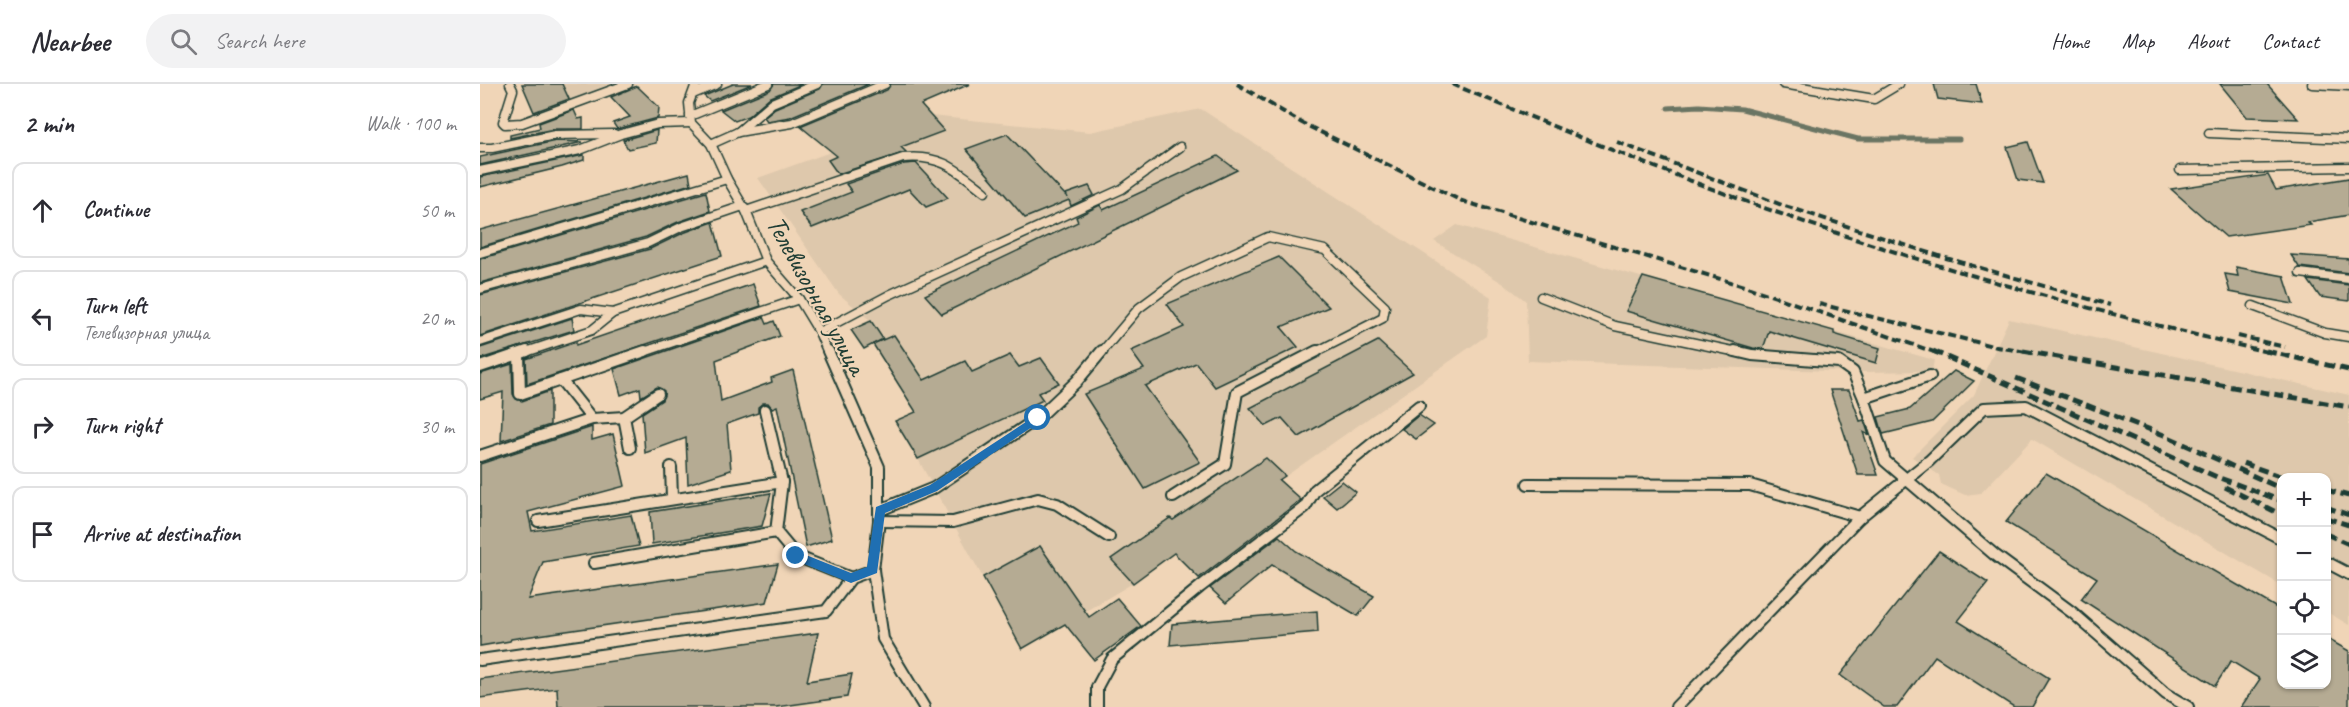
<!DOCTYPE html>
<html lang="en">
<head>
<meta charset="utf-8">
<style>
	:root { --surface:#fff; --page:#f2f2f3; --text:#2b2b33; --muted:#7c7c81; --line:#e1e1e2 }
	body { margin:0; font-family:Caveat,sans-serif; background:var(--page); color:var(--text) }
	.controls { position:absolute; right:18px; bottom:18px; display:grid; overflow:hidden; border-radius:12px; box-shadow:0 2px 4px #0004 }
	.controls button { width:54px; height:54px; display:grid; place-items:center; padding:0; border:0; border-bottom:2px solid var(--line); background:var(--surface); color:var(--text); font:30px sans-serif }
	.stop { position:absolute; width:18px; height:18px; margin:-14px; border:4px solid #1f6fb2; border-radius:50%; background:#fff }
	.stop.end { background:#1f6fb2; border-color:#fff; box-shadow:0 2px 6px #0008 }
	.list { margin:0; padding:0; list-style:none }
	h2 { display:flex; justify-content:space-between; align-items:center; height:78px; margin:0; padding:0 24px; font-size:26px }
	h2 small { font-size:20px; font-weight:400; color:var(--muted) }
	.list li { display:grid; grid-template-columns:39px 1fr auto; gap:18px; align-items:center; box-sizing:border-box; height:96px; margin:0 12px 12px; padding:0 12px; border:2px solid var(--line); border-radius:12px }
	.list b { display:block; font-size:22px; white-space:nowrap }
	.list p { margin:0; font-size:20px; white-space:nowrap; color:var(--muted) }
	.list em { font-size:20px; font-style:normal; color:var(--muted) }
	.icon { flex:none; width:33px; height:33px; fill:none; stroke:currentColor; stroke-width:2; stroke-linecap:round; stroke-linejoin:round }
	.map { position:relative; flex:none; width:1869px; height:623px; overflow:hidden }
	header { display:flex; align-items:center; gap:36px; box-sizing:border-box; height:84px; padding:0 30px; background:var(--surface); border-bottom:2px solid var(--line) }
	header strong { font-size:28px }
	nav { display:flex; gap:33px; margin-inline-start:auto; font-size:21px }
	.search { width:420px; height:54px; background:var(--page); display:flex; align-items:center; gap:15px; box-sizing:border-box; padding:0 21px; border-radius:33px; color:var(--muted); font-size:22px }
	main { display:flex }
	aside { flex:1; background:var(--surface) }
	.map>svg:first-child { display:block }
	.built { fill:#dec8ac }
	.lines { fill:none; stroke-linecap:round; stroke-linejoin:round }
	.stream { stroke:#6b7463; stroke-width:5 }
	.building { fill:#b5ab93; stroke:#1f3d34; stroke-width:1.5 }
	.lane-far1-casing { stroke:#1f3d34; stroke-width:11 }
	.lane-casing { stroke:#1f3d34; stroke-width:14 }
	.lane-far1 { stroke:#f0d5b7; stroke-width:8 }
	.lane { stroke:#f0d5b7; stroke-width:10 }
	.rail-far1 { stroke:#1f3d34; stroke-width:4; stroke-dasharray:8 4; stroke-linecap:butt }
	.rail { stroke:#1f3d34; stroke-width:5; stroke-dasharray:10 5; stroke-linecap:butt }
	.route { fill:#1f6fb2 }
	.labels { text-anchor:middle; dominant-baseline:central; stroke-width:4.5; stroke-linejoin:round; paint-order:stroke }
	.street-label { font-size:28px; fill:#1f3d34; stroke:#f0d5b7 }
</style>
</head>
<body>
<header>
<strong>Nearbee</strong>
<div class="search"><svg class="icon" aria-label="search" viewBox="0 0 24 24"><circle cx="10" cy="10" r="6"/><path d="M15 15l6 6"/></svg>Search here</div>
<nav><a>Home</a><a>Map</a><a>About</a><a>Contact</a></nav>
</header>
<main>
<aside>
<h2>2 min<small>Walk · 100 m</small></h2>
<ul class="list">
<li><svg class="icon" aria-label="ahead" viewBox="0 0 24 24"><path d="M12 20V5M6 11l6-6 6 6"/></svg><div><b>Continue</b></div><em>50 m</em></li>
<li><svg class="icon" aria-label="left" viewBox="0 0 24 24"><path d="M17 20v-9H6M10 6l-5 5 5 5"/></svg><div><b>Turn left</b><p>Телевизорная улица</p></div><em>20 m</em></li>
<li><svg class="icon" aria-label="right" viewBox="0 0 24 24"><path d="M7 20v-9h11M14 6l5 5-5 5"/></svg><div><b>Turn right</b></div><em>30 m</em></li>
<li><svg class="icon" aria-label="arrive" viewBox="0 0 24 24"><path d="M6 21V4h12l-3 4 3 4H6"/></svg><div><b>Arrive at destination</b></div></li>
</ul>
</aside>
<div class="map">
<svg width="1869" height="623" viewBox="0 0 1869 623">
	<rect width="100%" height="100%" fill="#f0d5b7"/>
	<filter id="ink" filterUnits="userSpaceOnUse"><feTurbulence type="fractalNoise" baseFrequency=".0167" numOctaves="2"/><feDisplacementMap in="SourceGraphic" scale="12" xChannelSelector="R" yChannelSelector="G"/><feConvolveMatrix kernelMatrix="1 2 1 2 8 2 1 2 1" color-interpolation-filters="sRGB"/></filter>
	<g filter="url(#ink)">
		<g class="built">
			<polygon points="82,0 129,0 89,17"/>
			<polygon points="721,25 1011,213 1006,252 653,499 542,565 438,375 415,337 458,317 414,251 404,255 391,237 359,210 278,94 451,32 610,48"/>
			<polygon points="977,141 1454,276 1452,287 1383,288 1048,277 1046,217 1024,200 954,157"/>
			<polygon points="1529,235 1869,311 1869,541 1847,528 1846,394 1802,394 1801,501 1552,355 1501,409 1485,411 1461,400 1459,391 1432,373 1494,311"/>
		</g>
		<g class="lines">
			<polyline class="stream" points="1188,24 1219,22 1262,25 1378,55 1479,55"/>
		</g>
		<g class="building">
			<polygon points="42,0 82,0 89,15 54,28"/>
			<polygon points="253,0 272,0 230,17 224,12"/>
			<polygon points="294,0 322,0 289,14 268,32 255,37 241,26 290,6"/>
			<polygon points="343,0 389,0 310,33 287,37 284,33 295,24 340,5"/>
			<polygon points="411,0 490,0 441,21 464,47 421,63 426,68 358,90 348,76 357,72 320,42 407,6"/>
			<polygon points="1454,0 1496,0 1502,20 1458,15"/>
			<polygon points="1740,0 1787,0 1818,35 1767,33"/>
			<polygon points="157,2 179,23 178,34 137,45 133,39 150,33 131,13"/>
			<polygon points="94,26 98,35 103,34 103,45 74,45 30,54 30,51 60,44 59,39"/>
			<polygon points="177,46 176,59 148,65 143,56"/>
			<polygon points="527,50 588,114 586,110 609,102 614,111 591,122 589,116 545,134 486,65"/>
			<polygon points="76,57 103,58 0,81 0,73"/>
			<polygon points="1548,58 1563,99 1538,96 1527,63"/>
			<polygon points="104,71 104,76 82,83 0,103 0,93"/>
			<polygon points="738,72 757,86 462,230 445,211 598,138 596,133 620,121 623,126"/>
			<polygon points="436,79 468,114 446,123 429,105 332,144 320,128 372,108 366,100 424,80"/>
			<polygon points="209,89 211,100 0,163 0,146"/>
			<polygon points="1788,91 1796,106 1869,94 1869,131 1828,138 1831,141 1746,153 1691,105"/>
			<polygon points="226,108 230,127 198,138 166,153 0,199 0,175"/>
			<polygon points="233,138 242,172 0,252 0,211 170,165 203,149"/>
			<polygon points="1811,171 1869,175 1869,189 1819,183"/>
			<polygon points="799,173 849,223 801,243 818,263 735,303 716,279 665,302 720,378 665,405 604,310 664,285 651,267 704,243 687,220"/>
			<polygon points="1756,183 1804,192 1813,220 1750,208 1745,190 1758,192"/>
			<polygon points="1163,193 1354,247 1354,250 1400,264 1396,279 1289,247 1283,265 1273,264 1146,227"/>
			<polygon points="1828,196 1869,201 1869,217 1840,213"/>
			<polygon points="273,200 281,222 47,300 46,275 96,258 96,261"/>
			<polygon points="284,233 287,240 294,237 300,252 236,276 241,317 292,298 291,294 313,286 352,455 326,463 297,322 292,324 288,319 283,319 278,323 278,329 247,340 251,386 208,400 206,354 165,369 162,329 182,316 184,307 177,303 161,313 160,304 141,311 134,285"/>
			<polygon points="92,234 94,246 0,275 0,264"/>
			<polygon points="391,237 403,255 384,265 371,246"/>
			<polygon points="414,251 444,296 485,277 492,288 530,271 539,283 561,274 579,299 558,309 563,316 438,375 415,337 436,328 393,260"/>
			<polygon points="898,257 933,289 819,353 802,334 786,342 770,324"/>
			<polygon points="32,280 33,310 36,315 42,317 70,307 70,341 21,357 23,308 0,315 0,290"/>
			<polygon points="1474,287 1494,297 1452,338 1403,350 1398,333 1430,325"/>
			<polygon points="1350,306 1369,306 1380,337 1384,336 1389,351 1383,348 1398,391 1378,391"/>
			<polygon points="939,331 954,341 936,355 922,345"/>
			<polygon points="112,343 112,356 133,350 145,402 48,428 52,447 151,431 159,462 63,478 48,515 298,480 287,518 31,555 30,557 0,562 0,380"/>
			<polygon points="786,374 805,392 799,396 821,416 719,494 694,469 653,499 631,475 690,434 693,436"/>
			<polygon points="1566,389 1802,527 1802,600 1846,600 1846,554 1869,567 1869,623 1761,623 1780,595 1751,577 1735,602 1601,515 1617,494 1526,438"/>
			<polygon points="862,397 876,408 857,424 843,412"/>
			<polygon points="291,409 282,442 172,460 170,428"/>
			<polygon points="799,452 816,467 894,512 878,532 792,481 746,519 730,504"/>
			<polygon points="560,462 609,533 637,514 661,542 614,576 585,540 542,565 503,493"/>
			<polygon points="1459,467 1508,499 1478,537 1569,594 1552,623 1534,623 1455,572 1417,623 1404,623 1360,591"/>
			<polygon points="837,527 838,548 690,561 692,540"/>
			<polygon points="338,549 327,597 372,590 367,613 296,623 78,623 77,604 0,614 0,595"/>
		</g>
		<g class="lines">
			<g class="lane-far1-casing">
				<g id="lane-far1">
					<polyline points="30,0 33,6 23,38 25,40 42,39 148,0"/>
					<polyline points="216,0 209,19 211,39 231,60 247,95 266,127 286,177 319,215 339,248 348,269"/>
					<polyline points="1303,0 1394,15 1419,0"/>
					<polyline points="1832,0 1869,2"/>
					<polyline points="213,10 237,0"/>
					<polyline points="210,32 288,0"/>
					<polyline points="258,48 312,39 405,0"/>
					<polyline points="1729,49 1869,55"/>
					<polyline points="231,60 258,48 292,19 337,0"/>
					<polyline points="0,64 12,64 75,51 134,50"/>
					<polyline points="1700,86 1869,83"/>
					<polyline points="0,87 100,66 141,50 178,40 211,39"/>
					<path d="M266,127L423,74C461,70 477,86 505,108"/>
					<polyline points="0,169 247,95"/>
					<polyline points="1820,189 1869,195"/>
					<polyline points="0,205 168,159 201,143 263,122"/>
					<polyline points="1061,213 1135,242 1262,269"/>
					<polyline points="1773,222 1845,249 1869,253"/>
					<polyline points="339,248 409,211 642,105 700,63"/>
					<polyline points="0,258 101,225 133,229 286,177"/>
					<polyline points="43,269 112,246 133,229"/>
					<polyline points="161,269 319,215"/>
					<polyline points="621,269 659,224 701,193 788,153 845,166 905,223 903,234 834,269"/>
				</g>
			</g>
			<g class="lane-casing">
				<g id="lane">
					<polyline points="348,267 399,383 399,437 393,486 403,555 444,623"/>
					<polyline points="1255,267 1272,271 1359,278 1373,288 1384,314"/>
					<polyline points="39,270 40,310 165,267"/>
					<polyline points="0,283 47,267"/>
					<polyline points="1450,292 1384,314 1405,377 1516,472 1593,529 1686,610 1708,623"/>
					<polyline points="285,326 302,398"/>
					<polyline points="144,333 150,364"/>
					<polyline points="112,335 144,333 178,310"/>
					<polyline points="0,372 112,335 81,296"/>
					<polyline points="191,383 192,414"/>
					<polyline points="1048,400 1270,401 1380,433"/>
					<polyline points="693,413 745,380 757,308 837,267"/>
					<polyline points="400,426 454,404 558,334 597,297 622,267"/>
					<polyline points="58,437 302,398 296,448"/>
					<polyline points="399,437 473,438 558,415 577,420 629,453"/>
					<polyline points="1846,478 1869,490"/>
					<polyline points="114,479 296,448 316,472 371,494"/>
					<polyline points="0,576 346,527 371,494 393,486"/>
					<polyline points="617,623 617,603 632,575 720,503 825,423 835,406 939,322"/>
					<polyline points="1196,623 1380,433 1449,377 1504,324 1546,322 1802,455"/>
				</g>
			</g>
			<use href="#lane-far1" class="lane-far1"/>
			<use href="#lane" class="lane"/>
			<g class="rail-far1">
				<polyline points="757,0 822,39 982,117 1267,203 1457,269"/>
				<path d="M972,0C1103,55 1234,109 1369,153C1508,199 1650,236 1792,269"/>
				<polyline points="1137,58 1302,121 1459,172 1630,221"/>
				<polyline points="1339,220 1517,263 1552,269"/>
				<polyline points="1758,252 1805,263"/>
			</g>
			<g class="rail">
				<polyline points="1453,267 1737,393 1802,417"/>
				<polyline points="1543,267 1869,323"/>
				<polyline points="1786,267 1869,286"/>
				<polyline points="1536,294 1684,351 1802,405"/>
				<polyline points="1763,379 1805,394"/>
				<polyline points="1745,403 1802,431"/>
				<polyline points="1846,406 1869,412"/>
				<polyline points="1846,423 1869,431"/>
				<polyline points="1846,434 1869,441"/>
				<polyline points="1846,450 1869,460"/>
			</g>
		</g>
	</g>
	<polygon class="route" points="558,330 561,332 561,337 457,407 405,429 397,489 371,499 312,475 311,472 316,467 371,489 387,483 396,423 450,401"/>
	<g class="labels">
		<g class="street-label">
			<text transform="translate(337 211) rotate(61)">Телевизорная улица</text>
		</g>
	</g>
</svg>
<div class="controls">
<button>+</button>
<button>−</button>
<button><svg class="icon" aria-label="locate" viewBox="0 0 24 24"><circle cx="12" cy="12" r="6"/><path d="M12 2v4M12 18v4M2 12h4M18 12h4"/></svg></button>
<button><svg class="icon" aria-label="layers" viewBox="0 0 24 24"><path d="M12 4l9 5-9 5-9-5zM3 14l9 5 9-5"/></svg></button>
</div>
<div class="stop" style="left:558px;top:334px"></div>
<div class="stop end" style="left:316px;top:472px"></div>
</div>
</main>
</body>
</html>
